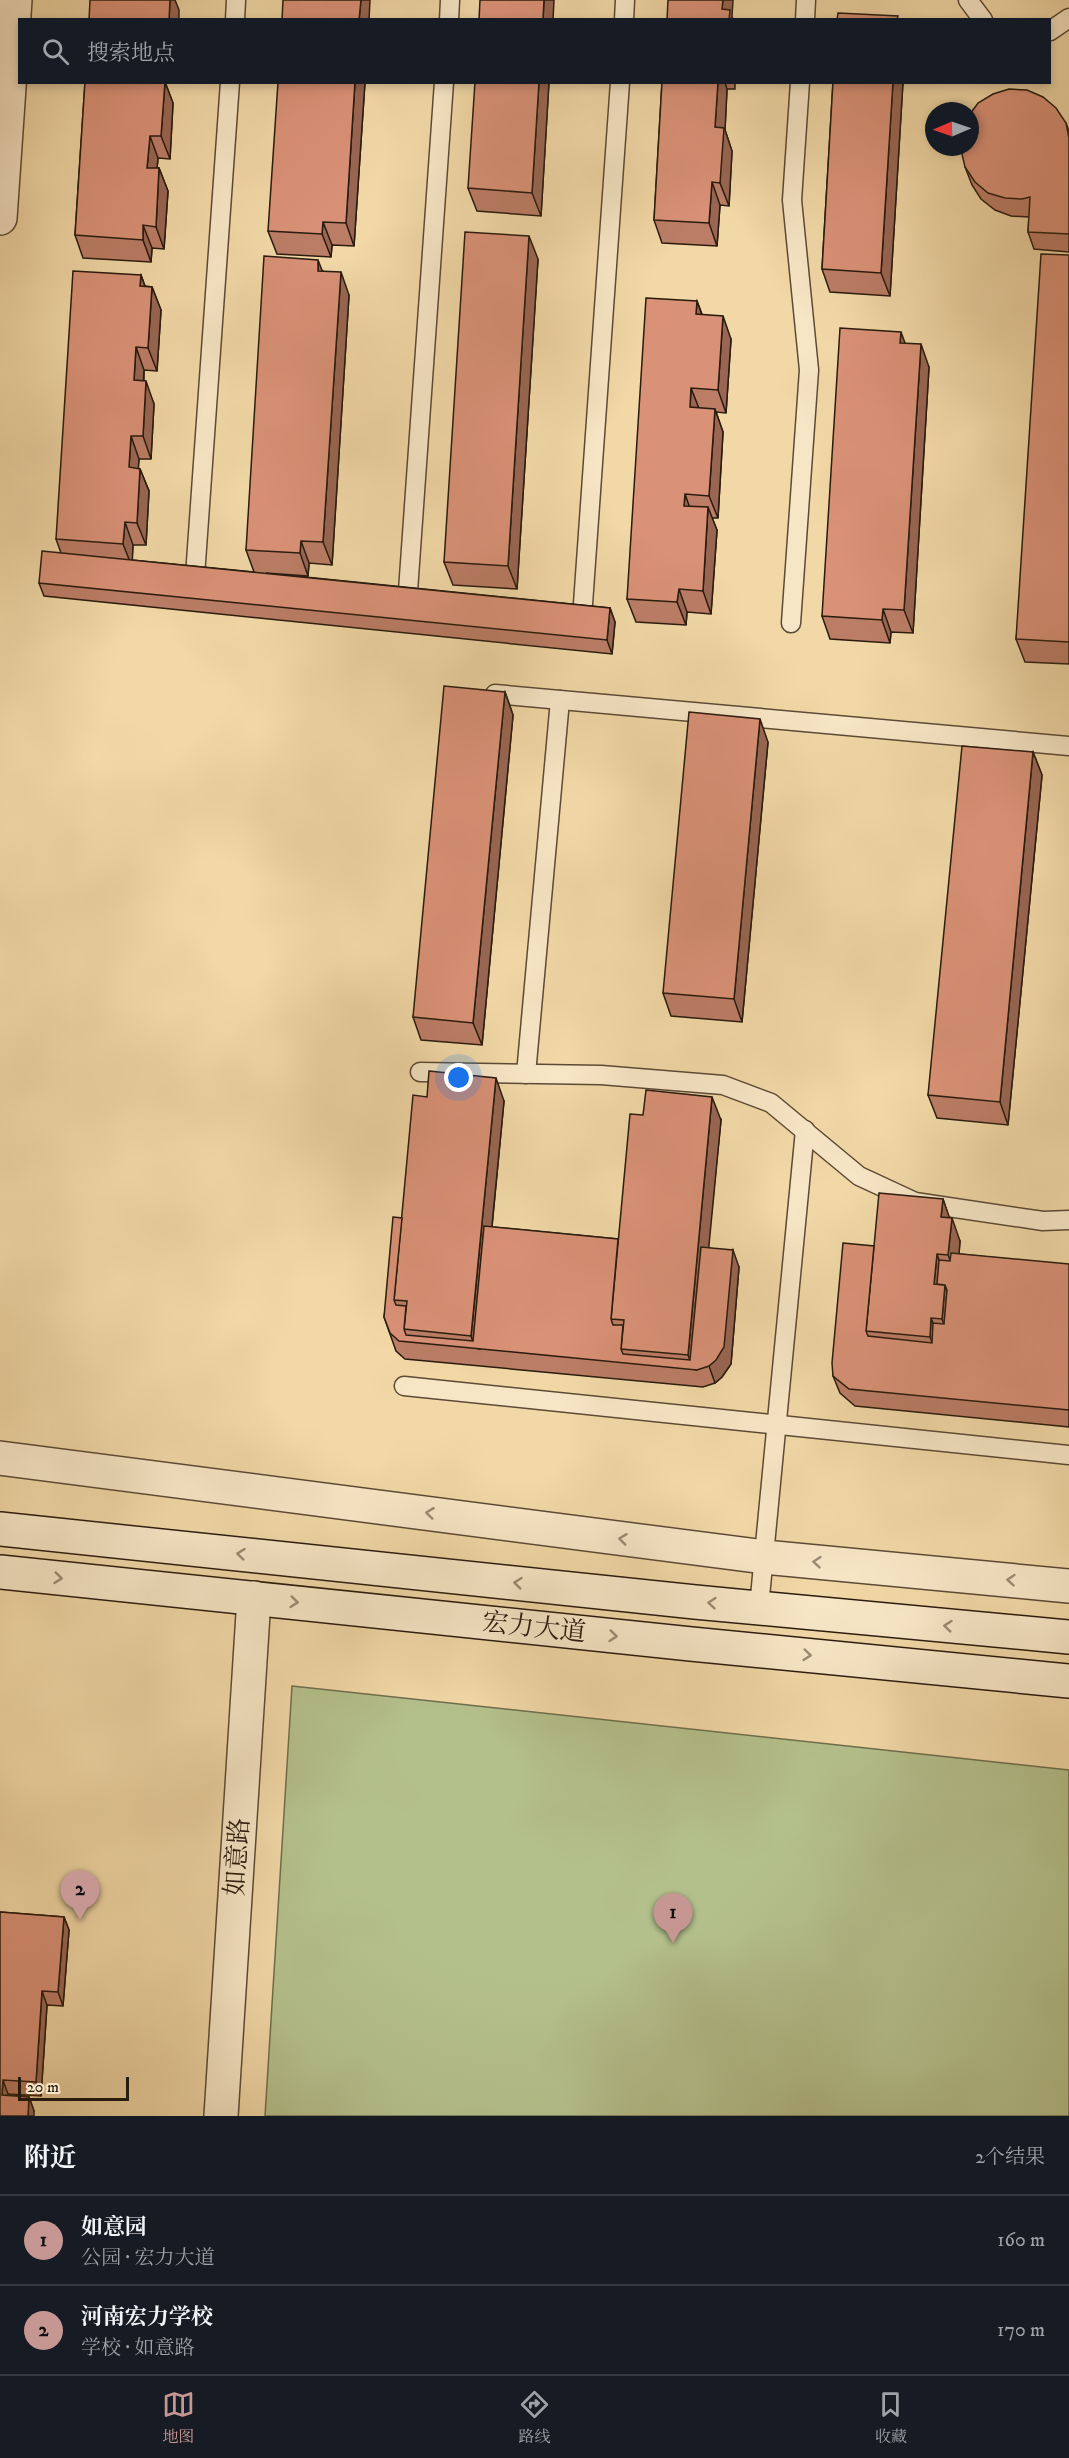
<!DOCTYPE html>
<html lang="zh">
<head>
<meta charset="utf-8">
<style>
	:root { --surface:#171b24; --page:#242831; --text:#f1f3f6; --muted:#9ea1a6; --line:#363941; --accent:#c59692 }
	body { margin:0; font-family:"IM FELL DW Pica","Noto Serif SC",serif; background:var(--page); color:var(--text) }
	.compass { position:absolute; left:925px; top:102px; width:54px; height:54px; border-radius:50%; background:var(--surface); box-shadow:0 3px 9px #0003; rotate:268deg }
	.scale { position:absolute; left:18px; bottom:15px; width:111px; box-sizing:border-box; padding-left:6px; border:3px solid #291b0d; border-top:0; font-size:16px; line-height:21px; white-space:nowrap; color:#291b0d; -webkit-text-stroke:4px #f7e6c6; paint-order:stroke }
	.you { position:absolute; left:459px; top:1078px; width:21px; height:21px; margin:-15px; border:4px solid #fff; border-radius:50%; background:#1a73e8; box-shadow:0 0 0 9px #1a73e833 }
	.badge { display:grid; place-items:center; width:39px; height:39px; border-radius:50%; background:var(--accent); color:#111; font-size:20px; font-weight:700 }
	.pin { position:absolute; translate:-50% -50px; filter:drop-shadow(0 2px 3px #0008) }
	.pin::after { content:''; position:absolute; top:32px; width:21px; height:18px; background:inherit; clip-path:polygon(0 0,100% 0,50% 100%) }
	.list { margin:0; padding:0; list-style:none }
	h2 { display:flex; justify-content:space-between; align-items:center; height:78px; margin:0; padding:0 24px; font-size:26px }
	h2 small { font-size:20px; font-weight:400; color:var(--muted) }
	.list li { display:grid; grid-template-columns:39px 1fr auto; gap:18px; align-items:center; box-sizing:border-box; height:90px; padding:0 24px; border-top:2px solid var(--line) }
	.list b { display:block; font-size:22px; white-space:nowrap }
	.list p { margin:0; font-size:20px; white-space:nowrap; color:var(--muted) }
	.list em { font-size:20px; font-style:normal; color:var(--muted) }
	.icon { flex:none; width:33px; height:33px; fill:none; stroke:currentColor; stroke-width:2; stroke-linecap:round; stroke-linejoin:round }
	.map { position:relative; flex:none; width:1069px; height:2116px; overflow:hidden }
	.search { position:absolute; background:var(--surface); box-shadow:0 3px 9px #0003; left:18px; right:18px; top:18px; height:66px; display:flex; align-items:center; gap:15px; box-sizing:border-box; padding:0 21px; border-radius:0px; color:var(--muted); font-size:22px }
	.sheet { height:258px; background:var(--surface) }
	nav { display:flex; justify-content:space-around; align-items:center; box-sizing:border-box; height:84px; border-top:2px solid var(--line); background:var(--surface); font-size:16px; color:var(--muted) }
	nav a { display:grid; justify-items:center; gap:3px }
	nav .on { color:var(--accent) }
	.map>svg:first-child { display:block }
	.green { fill:#b4c08c; stroke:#6e6e4c; stroke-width:1.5 }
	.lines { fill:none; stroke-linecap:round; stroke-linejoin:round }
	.service-casing { stroke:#5b4a34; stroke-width:21 }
	.minor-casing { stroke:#5b4a34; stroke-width:36 }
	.tertiary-casing { stroke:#5b4a34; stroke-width:36 }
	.secondary-casing { stroke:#291b0d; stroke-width:36 }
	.service { stroke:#f7e6c6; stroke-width:18 }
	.minor { stroke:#f7e6c6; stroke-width:33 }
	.tertiary { stroke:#f7e6c6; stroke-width:33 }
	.secondary { stroke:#f7e6c6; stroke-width:33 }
	.wall { fill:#bb7d66; stroke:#291b0d; stroke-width:1.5 }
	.shaded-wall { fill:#986653; stroke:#291b0d; stroke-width:1.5 }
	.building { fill:#d99177; stroke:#291b0d; stroke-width:1.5 }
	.oneway { stroke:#9a8b73 }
	.labels { text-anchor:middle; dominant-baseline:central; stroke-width:4.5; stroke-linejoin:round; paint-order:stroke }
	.street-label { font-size:26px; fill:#291b0d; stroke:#f7e6c6 }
</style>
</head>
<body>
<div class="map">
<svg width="1069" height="2116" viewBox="0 0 1069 2116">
	<rect width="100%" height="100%" fill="#f2d8a7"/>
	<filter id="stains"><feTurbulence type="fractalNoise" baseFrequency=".00333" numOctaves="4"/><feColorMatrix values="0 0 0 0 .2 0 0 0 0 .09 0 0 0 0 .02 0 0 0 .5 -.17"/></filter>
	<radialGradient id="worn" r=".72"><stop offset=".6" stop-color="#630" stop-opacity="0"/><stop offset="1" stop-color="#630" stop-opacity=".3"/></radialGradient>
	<polygon class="green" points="292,1686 1069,1770 1069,2116 265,2116"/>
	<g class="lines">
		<g class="service-casing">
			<g id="service">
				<polyline points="968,0 983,20"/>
				<polyline points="235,20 236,0"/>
				<polyline points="449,20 450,0"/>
				<polyline points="624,20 625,0"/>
				<polyline points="805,20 806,0"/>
				<polyline points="1050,31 1069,18"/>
				<polyline points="195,576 230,82"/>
				<polyline points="408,591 444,82"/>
				<polyline points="583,604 620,82"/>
				<polyline points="791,623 809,370 792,200 800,82"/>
				<polyline points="495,694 1069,746"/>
				<polyline points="420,1072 601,1075 723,1085 771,1103 859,1176 915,1202 1043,1221 1069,1220"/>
				<polyline points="526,1074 560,700"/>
				<polyline points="404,1386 1069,1455"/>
				<polyline points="759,1607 805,1130"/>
			</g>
		</g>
		<g class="minor-casing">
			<g id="minor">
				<polyline points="0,1458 764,1557 1069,1586"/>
				<polyline points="221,2116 254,1598"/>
			</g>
		</g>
		<g class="tertiary-casing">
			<polyline id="tertiary" points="0,218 15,0"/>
		</g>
		<g class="secondary-casing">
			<g id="secondary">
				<polyline points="0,1529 695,1602 1069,1637"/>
				<polyline points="0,1572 691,1644 1069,1681"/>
			</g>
		</g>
		<use href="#service" class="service"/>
		<use href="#minor" class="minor"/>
		<use href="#tertiary" class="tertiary"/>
		<use href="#secondary" class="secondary"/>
	</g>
	<g class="wall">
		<polygon points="85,82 165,82 173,103 170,159 158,158 157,168 159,168 168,191 164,249 152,248 151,262 83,258 75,235"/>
		<polygon points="365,82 354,246 332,245 331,257 277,254 268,231"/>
		<polygon points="549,82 541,216 477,211 468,188"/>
		<polygon points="662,82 735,82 735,89 727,89 725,130 732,151 729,206 720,205 717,246 662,243 654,220"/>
		<polygon points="833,82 903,82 890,296 830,292 822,269"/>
		<polygon points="1066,123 1069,131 1069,252 1034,249 1028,232 1029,217 1011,216 995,210 981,199 972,185 965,167"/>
		<polygon points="1069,255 1069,664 1025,662 1016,639"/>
		<polygon points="538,259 517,589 453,585 444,562"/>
		<polygon points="323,271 349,295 332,565 309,563 308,576 266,573 610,608 615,622 612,654 44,596 39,583 61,553 56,539 141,275 145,286 152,287 161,310 157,371 144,370 144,380 154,404 151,459 139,459 138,468 140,469 149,491 146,545 133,545 132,560 254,572 246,550"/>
		<polygon points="697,301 702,314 731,339 726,413 716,412 723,432 718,518 712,518 717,530 711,614 687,612 686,625 636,622 627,599"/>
		<polygon points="905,344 929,367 913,633 891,632 890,643 830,639 822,616"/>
		<polygon points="505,692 513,715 482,1045 421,1040 413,1017"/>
		<polygon points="768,742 742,1022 671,1016 663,993"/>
		<polygon points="1033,752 1042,775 1008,1125 937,1118 928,1095"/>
		<polygon points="427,1097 504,1101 492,1227 618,1239 721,1120 708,1247 739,1267 731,1364 722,1377 715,1383 703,1387 405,1359 396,1351 384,1317 402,1218"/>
		<polygon points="943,1199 949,1218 960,1241 959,1254 1069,1265 1069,1427 855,1406 840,1393 833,1376 874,1246"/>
		<polygon points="0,1912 64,1917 69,1930 63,2006 47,2005 41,2096 8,2094 8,2095 29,2097 34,2111 0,2116"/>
	</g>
	<g class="shaded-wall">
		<polygon points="170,0 175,0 179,10 179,20 169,20"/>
		<polygon points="361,0 370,0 369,20 359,20"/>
		<polygon points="544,0 554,0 553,20 543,20"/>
		<polygon points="723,0 733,0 732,16 733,20 726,20 722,9"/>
		<polygon points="165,82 173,103 170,159 161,136"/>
		<polygon points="355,82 365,82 354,246 346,223"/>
		<polygon points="539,82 549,82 541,216 532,193"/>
		<polygon points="718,82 725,82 727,89 725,130 732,151 729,206 720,183 715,127"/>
		<polygon points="893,82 903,82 890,296 881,273"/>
		<polygon points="150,136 158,158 155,191 147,168"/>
		<polygon points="159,168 168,191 164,249 156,227"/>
		<polygon points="712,182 720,205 717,246 709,223"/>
		<polygon points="323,222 332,245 331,257 322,234"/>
		<polygon points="143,225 152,248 151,262 143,240"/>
		<polygon points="529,236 538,259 517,589 508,566"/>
		<polygon points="318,260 327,283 318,271"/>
		<polygon points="341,272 349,295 332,565 323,542"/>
		<polygon points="141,275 149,298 140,286"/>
		<polygon points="152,287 161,310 157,371 148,348"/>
		<polygon points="697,301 705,324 696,314"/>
		<polygon points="723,316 731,339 726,413 718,390"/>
		<polygon points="901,332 909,354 900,343"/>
		<polygon points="921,344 929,367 913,633 904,610"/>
		<polygon points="136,347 144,370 142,402 134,380"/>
		<polygon points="146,381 154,404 151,459 143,436"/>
		<polygon points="691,388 700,411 690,407"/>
		<polygon points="715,409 723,432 718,518 709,496"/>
		<polygon points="131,436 139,459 137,490 129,467"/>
		<polygon points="140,469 149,491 146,545 137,523"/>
		<polygon points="685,494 693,517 684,506"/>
		<polygon points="708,507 717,530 711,614 703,591"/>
		<polygon points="125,522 133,545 132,567 123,544"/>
		<polygon points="301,541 309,563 308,576 300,553"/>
		<polygon points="679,589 687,612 686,625 677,602"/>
		<polygon points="610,608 615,622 612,654 607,640"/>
		<polygon points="883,609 891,632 890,643 882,620"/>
		<polygon points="505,692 513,715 482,1045 473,1023"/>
		<polygon points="760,719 768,742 742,1022 734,999"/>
		<polygon points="1033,752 1042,775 1008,1125 1000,1102"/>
		<polygon points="496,1078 504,1101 480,1349 475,1348 471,1336"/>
		<polygon points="712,1097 721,1120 697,1370 693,1369 688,1355"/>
		<polygon points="943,1199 951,1222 941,1217"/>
		<polygon points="952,1218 960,1241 957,1278 948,1255"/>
		<polygon points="733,1250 739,1267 731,1364 722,1377 715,1383 709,1366"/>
		<polygon points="937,1254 945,1277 944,1290 934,1284"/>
		<polygon points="945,1285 953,1308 950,1342 942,1319"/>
		<polygon points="931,1318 940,1340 938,1360 930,1337"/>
		<polygon points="64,1917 69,1930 63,2006 58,1992"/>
		<polygon points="42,1991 47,2005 41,2096 36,2082"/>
		<polygon points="3,2080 8,2094 7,2109 2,2095"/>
		<polygon points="29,2097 34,2111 34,2116 28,2116"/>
	</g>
	<g class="building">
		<polygon points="90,0 170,0 169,20 89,20"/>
		<polygon points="283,0 361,0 359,20 282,20"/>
		<polygon points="480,0 544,0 543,20 479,20"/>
		<polygon points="668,0 723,0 722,9 730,10 729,20 667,20"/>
		<polygon points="838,13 898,16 897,20 837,20"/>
		<polygon points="85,82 165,82 161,136 150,136 147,168 159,168 156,227 143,225 143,240 75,235"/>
		<polygon points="278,82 355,82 346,223 323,222 322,234 268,231"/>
		<polygon points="475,82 539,82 532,193 468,188"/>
		<polygon points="662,82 718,82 715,127 724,128 720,183 712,182 709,223 654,220"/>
		<polygon points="833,82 893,82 881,273 822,269"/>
		<polygon points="1009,89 1027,90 1043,97 1056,108 1066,123 1069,138 1069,234 1028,232 1030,197 1022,199 1005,198 988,193 975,182 965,167 961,150 961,147 970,147 970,114 978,103 993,94"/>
		<polygon points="465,232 529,236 508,566 444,562"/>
		<polygon points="1041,254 1069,255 1069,642 1016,639"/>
		<polygon points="264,256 318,260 318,271 341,272 323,542 301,541 300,553 246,550"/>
		<polygon points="73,271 141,275 140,286 152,287 148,348 136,347 134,380 146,381 143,436 131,436 129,467 140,469 137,523 125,522 123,544 56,539"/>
		<polygon points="646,298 697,301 696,314 723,316 718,390 691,388 690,407 715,409 709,496 685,494 684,506 708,507 703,591 679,589 677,602 627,599"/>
		<polygon points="840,328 901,332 900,343 921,344 904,610 883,609 882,620 822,616"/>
		<polygon points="42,551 610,608 607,640 39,583"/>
		<polygon points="444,686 505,692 473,1023 413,1017"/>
		<polygon points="689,712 760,719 734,999 663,993"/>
		<polygon points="962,746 1033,752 1000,1102 928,1095"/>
		<polygon points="429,1071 496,1078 471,1336 404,1329 407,1301 394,1300 413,1095 427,1097"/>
		<polygon points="646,1090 712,1097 688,1355 621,1349 624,1320 611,1319 630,1114 643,1115"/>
		<polygon points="879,1193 943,1199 941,1217 952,1218 948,1255 937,1254 934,1284 945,1285 942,1319 931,1318 930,1337 866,1331"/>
		<polygon points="393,1217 402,1218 394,1300 396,1305 406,1306 404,1329 406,1335 473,1341 484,1226 618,1239 611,1319 613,1325 623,1325 621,1349 623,1354 690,1360 701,1247 733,1250 724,1347 716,1360 709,1366 697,1370 399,1341 390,1333 384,1317"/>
		<polygon points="843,1243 874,1246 866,1331 868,1336 932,1343 933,1323 944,1324 947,1290 945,1285 937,1284 939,1260 950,1261 951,1253 1069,1264 1069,1410 849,1389 833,1376 832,1363"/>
		<polygon points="0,1912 64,1917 58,1992 42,1991 36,2082 3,2080 2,2095 29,2097 28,2116 0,2116"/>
	</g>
	<defs><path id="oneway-chevron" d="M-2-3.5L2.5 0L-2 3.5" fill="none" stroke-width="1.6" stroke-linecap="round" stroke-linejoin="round" transform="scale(1.5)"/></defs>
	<g class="oneway">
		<use href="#oneway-chevron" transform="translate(430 1513) rotate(-173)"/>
		<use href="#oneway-chevron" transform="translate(623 1539) rotate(-173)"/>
		<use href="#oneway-chevron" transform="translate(241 1554) rotate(-174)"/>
		<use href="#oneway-chevron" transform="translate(817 1562) rotate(-175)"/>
		<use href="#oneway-chevron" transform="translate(58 1578) rotate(6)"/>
		<use href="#oneway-chevron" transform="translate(1011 1580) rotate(-175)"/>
		<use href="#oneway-chevron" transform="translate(518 1583) rotate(-174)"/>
		<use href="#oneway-chevron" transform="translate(294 1602) rotate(6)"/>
		<use href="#oneway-chevron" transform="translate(712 1603) rotate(-175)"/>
		<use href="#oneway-chevron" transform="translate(948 1626) rotate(-174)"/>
		<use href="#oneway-chevron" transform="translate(613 1636) rotate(6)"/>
		<use href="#oneway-chevron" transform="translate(807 1655) rotate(6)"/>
	</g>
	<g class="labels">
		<g class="street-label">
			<text transform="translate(534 1628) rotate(6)">宏力大道</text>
			<text transform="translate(238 1857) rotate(-86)">如意路</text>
		</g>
	</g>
	<rect width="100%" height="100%" filter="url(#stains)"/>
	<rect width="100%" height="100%" fill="url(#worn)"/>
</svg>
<svg class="compass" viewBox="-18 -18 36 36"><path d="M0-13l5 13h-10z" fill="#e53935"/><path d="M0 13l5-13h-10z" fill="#9ea1a6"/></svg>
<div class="scale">20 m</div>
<div class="you"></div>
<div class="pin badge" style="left:673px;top:1943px">1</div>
<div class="pin badge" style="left:80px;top:1920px">2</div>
<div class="search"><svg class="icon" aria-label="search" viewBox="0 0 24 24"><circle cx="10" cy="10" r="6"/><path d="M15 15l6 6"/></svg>搜索地点</div>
</div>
<section class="sheet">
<h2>附近<small>2个结果</small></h2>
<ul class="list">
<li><span class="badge">1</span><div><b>如意园</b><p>公园 · 宏力大道</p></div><em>160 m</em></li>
<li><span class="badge">2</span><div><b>河南宏力学校</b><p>学校 · 如意路</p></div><em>170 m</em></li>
</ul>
</section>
<nav>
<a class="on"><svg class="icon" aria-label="map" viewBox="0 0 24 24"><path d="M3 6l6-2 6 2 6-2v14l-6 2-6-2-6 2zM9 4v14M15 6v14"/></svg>地图</a>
<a><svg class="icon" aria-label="directions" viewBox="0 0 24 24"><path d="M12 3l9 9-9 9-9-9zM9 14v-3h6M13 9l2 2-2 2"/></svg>路线</a>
<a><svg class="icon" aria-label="saved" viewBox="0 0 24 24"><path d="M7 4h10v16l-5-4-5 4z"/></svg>收藏</a>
</nav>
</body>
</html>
